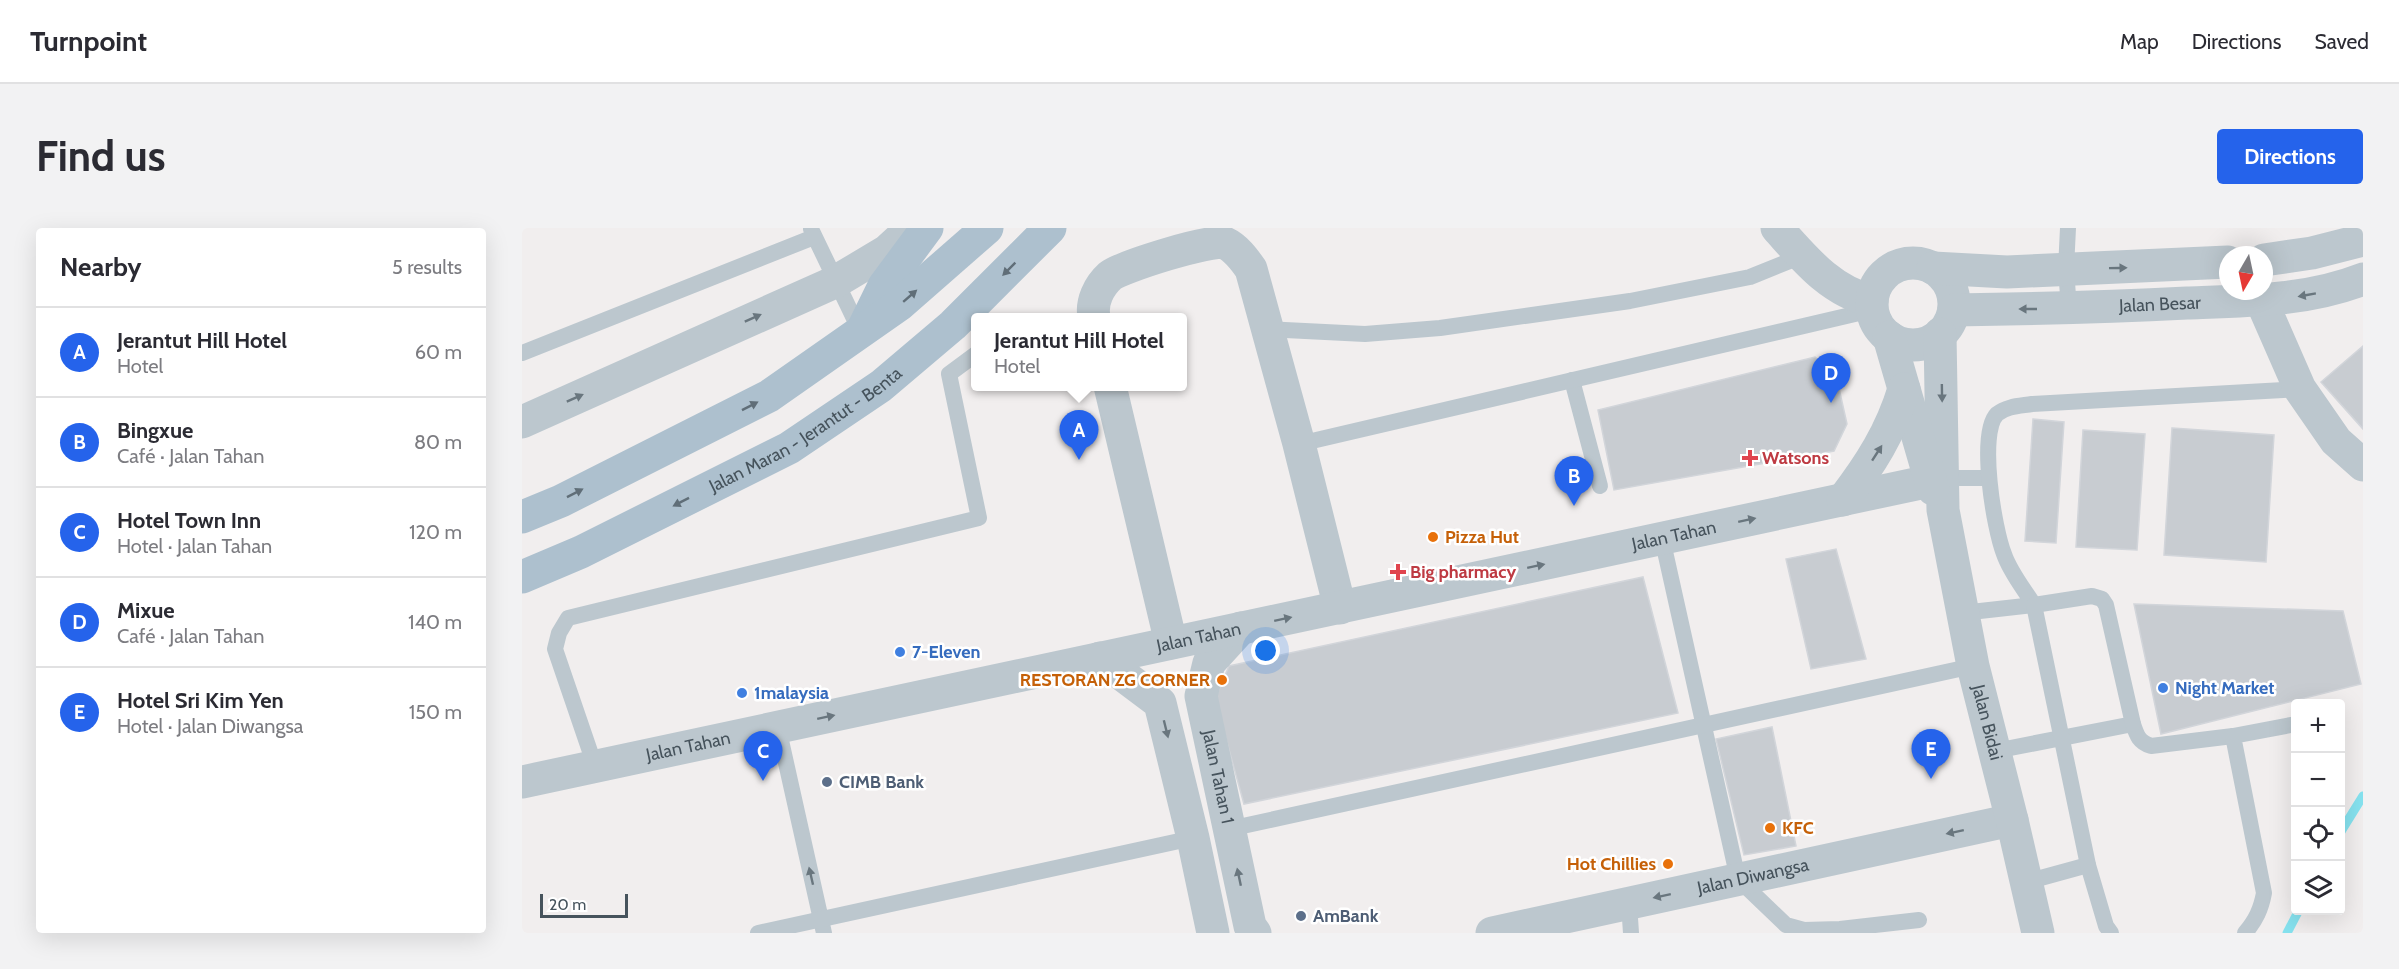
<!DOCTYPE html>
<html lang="en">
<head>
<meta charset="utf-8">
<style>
	:root { --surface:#fff; --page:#f2f2f3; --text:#2b2b33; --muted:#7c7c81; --line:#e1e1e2; --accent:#2563eb }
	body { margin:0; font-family:Cabin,sans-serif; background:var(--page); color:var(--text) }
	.controls { position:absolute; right:18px; bottom:18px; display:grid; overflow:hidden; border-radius:6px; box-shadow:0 6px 24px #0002 }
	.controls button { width:54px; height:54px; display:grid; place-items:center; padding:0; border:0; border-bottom:2px solid var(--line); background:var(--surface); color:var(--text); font:30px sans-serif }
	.compass { position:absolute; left:1697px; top:18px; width:54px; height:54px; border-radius:50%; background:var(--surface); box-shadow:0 6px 24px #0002; rotate:189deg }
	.scale { position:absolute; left:18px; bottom:15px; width:88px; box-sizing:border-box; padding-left:6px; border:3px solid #46535c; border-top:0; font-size:16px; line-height:21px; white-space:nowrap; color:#46535c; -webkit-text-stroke:4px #fff; paint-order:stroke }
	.you { position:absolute; left:744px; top:423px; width:21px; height:21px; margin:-15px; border:4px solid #fff; border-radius:50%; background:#1a73e8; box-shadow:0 0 0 9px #1a73e833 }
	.badge { display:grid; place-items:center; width:39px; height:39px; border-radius:50%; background:var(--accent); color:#fff; font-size:20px; font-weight:700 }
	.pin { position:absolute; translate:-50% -50px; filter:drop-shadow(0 2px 3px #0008) }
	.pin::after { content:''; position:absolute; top:32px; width:21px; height:18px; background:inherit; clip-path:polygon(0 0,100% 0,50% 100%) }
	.popup { position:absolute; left:449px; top:85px; width:216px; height:78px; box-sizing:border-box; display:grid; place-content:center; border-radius:6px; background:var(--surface); filter:drop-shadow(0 2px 4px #0005); font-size:20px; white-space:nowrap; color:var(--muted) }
	.popup b { font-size:22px; color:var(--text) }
	.popup::after { content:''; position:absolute; left:50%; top:100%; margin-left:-12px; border:12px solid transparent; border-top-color:var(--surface) }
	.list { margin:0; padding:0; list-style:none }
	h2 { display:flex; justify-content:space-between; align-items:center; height:78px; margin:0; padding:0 24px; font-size:26px }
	h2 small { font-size:20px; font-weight:400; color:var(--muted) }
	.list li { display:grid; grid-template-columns:39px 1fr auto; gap:18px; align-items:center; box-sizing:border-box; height:90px; padding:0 24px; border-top:2px solid var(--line) }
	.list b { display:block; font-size:22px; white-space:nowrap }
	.list p { margin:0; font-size:20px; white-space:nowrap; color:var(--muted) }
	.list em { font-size:20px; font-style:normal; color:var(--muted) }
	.icon { flex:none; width:33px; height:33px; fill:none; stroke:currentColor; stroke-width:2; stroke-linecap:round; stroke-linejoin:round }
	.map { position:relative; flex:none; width:1841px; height:705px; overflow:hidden; border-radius:6px }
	header { display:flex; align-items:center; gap:36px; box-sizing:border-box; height:84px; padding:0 30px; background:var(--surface); border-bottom:2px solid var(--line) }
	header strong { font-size:28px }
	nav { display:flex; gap:33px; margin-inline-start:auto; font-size:21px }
	.intro { display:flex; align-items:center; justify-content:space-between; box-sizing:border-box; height:144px; padding:0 36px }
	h1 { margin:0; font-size:42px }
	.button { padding:15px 27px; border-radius:6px; background:var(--accent); color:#fff; font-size:21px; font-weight:700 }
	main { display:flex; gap:36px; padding:0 36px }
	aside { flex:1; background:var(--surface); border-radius:6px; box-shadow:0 6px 24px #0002 }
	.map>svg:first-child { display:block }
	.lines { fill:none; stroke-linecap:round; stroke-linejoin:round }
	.stream { stroke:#86e2ef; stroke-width:9 }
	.building { fill:#c8ccd1; stroke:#d2d5da; stroke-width:1.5 }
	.service { stroke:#bcc7ce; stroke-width:16 }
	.minor { stroke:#bcc7ce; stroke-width:33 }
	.tertiary { stroke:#bcc7ce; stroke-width:33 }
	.primary { stroke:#adc0ce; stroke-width:33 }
	.oneway { fill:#69767e }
	.oneway2 { fill:#606e78 }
	.health-dot { fill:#e0444e; stroke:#fff; stroke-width:2 }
	.food-dot { fill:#e8710a; stroke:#fff; stroke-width:2 }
	.shop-dot { fill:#3f7fe0; stroke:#fff; stroke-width:2 }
	.service-dot { fill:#5c6f8a; stroke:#fff; stroke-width:2 }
	.labels { text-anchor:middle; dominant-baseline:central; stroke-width:5; stroke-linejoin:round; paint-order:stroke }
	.street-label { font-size:18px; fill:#46535c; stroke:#fff }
	.health-label { font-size:18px; font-weight:bold; fill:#be3a42; stroke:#fff; text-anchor:start }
	.food-label { font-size:18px; font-weight:bold; fill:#c56008; stroke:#fff; text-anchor:start }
	.shop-label { font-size:18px; font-weight:bold; fill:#366cbe; stroke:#fff; text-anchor:start }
	.service-label { font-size:18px; font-weight:bold; fill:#4e5e75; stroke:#fff; text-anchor:start }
</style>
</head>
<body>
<header>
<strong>Turnpoint</strong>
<nav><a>Map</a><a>Directions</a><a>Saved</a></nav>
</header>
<div class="intro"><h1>Find us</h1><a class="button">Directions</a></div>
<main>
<aside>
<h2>Nearby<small>5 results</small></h2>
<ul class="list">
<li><span class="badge">A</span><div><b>Jerantut Hill Hotel</b><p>Hotel</p></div><em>60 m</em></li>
<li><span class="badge">B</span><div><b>Bingxue</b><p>Café · Jalan Tahan</p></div><em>80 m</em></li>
<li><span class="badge">C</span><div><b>Hotel Town Inn</b><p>Hotel · Jalan Tahan</p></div><em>120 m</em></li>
<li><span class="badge">D</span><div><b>Mixue</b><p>Café · Jalan Tahan</p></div><em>140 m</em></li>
<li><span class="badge">E</span><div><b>Hotel Sri Kim Yen</b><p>Hotel · Jalan Diwangsa</p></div><em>150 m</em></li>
</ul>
</aside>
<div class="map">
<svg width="1841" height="705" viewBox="0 0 1841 705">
	<rect width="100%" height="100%" fill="#f1eeee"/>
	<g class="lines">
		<g class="stream">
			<polyline points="1818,605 1841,568"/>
			<polyline points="1765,705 1777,682"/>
		</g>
	</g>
	<g class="building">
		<polygon points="1841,118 1841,201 1799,154"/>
		<polygon points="1293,129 1314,147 1325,196 1312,223 1092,262 1076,182"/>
		<polygon points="1511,191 1542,194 1534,315 1503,313"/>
		<polygon points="1650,200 1752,207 1744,334 1642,327"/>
		<polygon points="1561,202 1623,206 1615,322 1554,319"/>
		<polygon points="1314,321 1344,431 1289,441 1264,331"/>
		<polygon points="1121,349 1156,485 722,576 693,471 707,438"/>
		<polygon points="1612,376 1821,383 1839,456 1639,506"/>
		<polygon points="1250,499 1274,618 1222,627 1194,511"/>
	</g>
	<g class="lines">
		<g class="service">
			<polyline points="1546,0 1544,41 1547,81"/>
			<polyline points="289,1 339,105"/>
			<polyline points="745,101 843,106 918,100 1108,73 1228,49 1280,28"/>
			<polyline points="0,125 292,9"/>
			<polyline points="1050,152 1078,258"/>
			<polyline points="777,216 1350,82"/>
			<polyline points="1422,250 1467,250"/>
			<polyline points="1140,310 1216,651 1264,697 1282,702 1318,701 1397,692"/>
			<path d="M1440,385L1512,377C1502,361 1488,344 1482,326C1472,301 1456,205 1475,186C1485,178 1498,178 1510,176L1778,161"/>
			<polyline points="256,499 302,705"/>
			<path d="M1473,523L1611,496C1615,508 1617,514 1629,518L1711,508"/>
			<polyline points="73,538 33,421 37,405 46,390 457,290 427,146 454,126"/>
			<polyline points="707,601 1451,438"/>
			<polyline points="1504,654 1566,637"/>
			<polyline points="1107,675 1109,705"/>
			<polyline points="236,705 671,610"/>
			<polyline points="1589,705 1584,698 1566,637 1512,377 1570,368 1580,371 1584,377 1611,496"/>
			<path d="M1723,705C1734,692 1739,681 1742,665L1711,508L1774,496"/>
		</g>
		<g class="minor">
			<polyline points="1739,72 1778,161 1814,213 1841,237"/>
			<path d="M572,89C569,74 577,58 588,48C599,39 691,10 703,15C714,20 722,31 729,41L777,216L818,380"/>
			<polyline points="588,158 649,415"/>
			<polyline points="0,194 313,54 365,23 390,0"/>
			<path id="s1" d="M719,400L687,435L679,468L728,698L733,705"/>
			<polyline points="578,430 638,475 671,610 691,705"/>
			<path id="s2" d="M0,554L1422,250"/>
			<path id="s3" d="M970,705L1490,592"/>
		</g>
		<g class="tertiary">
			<path d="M1255,0C1283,31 1308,63 1350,73"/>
			<polyline points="1742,32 1790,25 1841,12"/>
			<circle cx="1391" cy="76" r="41"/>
			<polyline points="1411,40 1485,44 1706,34"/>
			<path id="s4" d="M1432,82C1510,81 1587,79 1665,75C1724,73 1785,73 1841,51"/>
			<path id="s5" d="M1418,106L1421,282L1451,438L1490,592L1516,705"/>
			<polyline points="1367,109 1411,261"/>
			<path d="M1321,272C1348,237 1369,204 1382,161"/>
		</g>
		<g class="primary">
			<polyline points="341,101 362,58 405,0"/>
			<polyline points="0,289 39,273 247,168 377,77 465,0"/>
			<path id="s6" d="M0,349L59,324L267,220L359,158L431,97L528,0"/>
		</g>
	</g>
	<defs><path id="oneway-solid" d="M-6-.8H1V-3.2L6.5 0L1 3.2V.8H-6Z" transform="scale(1.5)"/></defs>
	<g class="oneway">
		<use href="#oneway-solid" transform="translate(1596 40) rotate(-1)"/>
		<use href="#oneway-solid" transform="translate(1785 67) rotate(170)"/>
		<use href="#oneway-solid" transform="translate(1506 81) rotate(180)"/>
		<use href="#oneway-solid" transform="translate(231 90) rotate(-24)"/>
		<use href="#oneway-solid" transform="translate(1420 165) rotate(89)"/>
		<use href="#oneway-solid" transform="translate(53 170) rotate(-24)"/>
		<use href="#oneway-solid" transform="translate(1355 225) rotate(-57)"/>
		<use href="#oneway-solid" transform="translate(1225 292) rotate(-12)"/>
		<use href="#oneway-solid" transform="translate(1014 338) rotate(-12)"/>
		<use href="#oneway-solid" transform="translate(761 391) rotate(-12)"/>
		<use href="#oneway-solid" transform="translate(304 489) rotate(-12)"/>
		<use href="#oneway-solid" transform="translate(644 501) rotate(76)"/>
		<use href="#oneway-solid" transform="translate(1433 604) rotate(168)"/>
		<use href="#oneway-solid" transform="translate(289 648) rotate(-103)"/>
		<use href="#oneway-solid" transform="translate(717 649) rotate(-102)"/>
		<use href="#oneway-solid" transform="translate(1140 668) rotate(168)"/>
	</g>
	<g class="oneway2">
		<use href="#oneway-solid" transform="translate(487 41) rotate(135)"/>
		<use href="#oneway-solid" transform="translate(388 68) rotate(-41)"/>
		<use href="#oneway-solid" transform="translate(228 178) rotate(-27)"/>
		<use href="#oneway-solid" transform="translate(53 265) rotate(-27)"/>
		<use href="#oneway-solid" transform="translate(159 274) rotate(153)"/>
	</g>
	<g class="health-dot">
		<path d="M1225 221h6v6h6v6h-6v6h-6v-6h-6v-6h6z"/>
		<path d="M873 335h6v6h6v6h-6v6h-6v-6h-6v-6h6z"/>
	</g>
	<g class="food-dot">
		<circle cx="911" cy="309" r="6"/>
		<circle cx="700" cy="452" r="6"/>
		<circle cx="1248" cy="600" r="6"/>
		<circle cx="1146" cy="636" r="6"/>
	</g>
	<g class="shop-dot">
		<circle cx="378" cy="424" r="6"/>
		<circle cx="1641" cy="460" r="6"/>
		<circle cx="220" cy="465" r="6"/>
	</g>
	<g class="service-dot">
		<circle cx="305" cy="554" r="6"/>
		<circle cx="779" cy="688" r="6"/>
	</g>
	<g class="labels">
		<g class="street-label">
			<text stroke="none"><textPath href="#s4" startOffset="206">Jalan Besar</textPath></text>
			<text stroke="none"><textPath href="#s6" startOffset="320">Jalan Maran - Jerantut - Benta</textPath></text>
			<text stroke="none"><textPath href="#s2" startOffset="1178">Jalan Tahan</textPath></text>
			<text stroke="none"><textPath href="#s2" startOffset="692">Jalan Tahan</textPath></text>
			<text stroke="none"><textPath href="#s5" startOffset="393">Jalan Bidai</textPath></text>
			<text stroke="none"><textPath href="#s2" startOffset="170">Jalan Tahan</textPath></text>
			<text stroke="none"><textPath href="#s1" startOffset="164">Jalan Tahan 1</textPath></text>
			<text stroke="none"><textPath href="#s3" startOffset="267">Jalan Diwangsa</textPath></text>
		</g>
		<g class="health-label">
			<text x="1240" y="230">Watsons</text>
			<text x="888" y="344">Big pharmacy</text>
		</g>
		<g class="food-label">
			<text x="923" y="309">Pizza Hut</text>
			<text x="688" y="452" text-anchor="end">RESTORAN ZG CORNER</text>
			<text x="1260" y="600">KFC</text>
			<text x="1134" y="636" text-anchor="end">Hot Chillies</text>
		</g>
		<g class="shop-label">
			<text x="390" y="424">7-Eleven</text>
			<text x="1653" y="460">Night Market</text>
			<text x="232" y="465">1malaysia</text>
		</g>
		<g class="service-label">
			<text x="317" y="554">CIMB Bank</text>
			<text x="791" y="688">AmBank</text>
		</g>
	</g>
</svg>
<div class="controls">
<button>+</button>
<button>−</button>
<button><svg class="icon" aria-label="locate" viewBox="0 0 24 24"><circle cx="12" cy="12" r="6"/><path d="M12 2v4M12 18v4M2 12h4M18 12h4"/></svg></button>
<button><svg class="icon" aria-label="layers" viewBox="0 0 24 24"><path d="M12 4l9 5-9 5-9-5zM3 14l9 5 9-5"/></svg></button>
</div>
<svg class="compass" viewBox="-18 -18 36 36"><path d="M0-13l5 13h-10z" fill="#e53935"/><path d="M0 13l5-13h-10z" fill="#7c7c81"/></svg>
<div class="scale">20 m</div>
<div class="you"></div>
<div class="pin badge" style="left:557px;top:232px">A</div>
<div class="popup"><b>Jerantut Hill Hotel</b>Hotel</div>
<div class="pin badge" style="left:1052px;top:278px">B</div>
<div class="pin badge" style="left:241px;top:553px">C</div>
<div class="pin badge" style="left:1309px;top:175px">D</div>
<div class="pin badge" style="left:1409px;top:551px">E</div>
</div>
</main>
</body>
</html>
